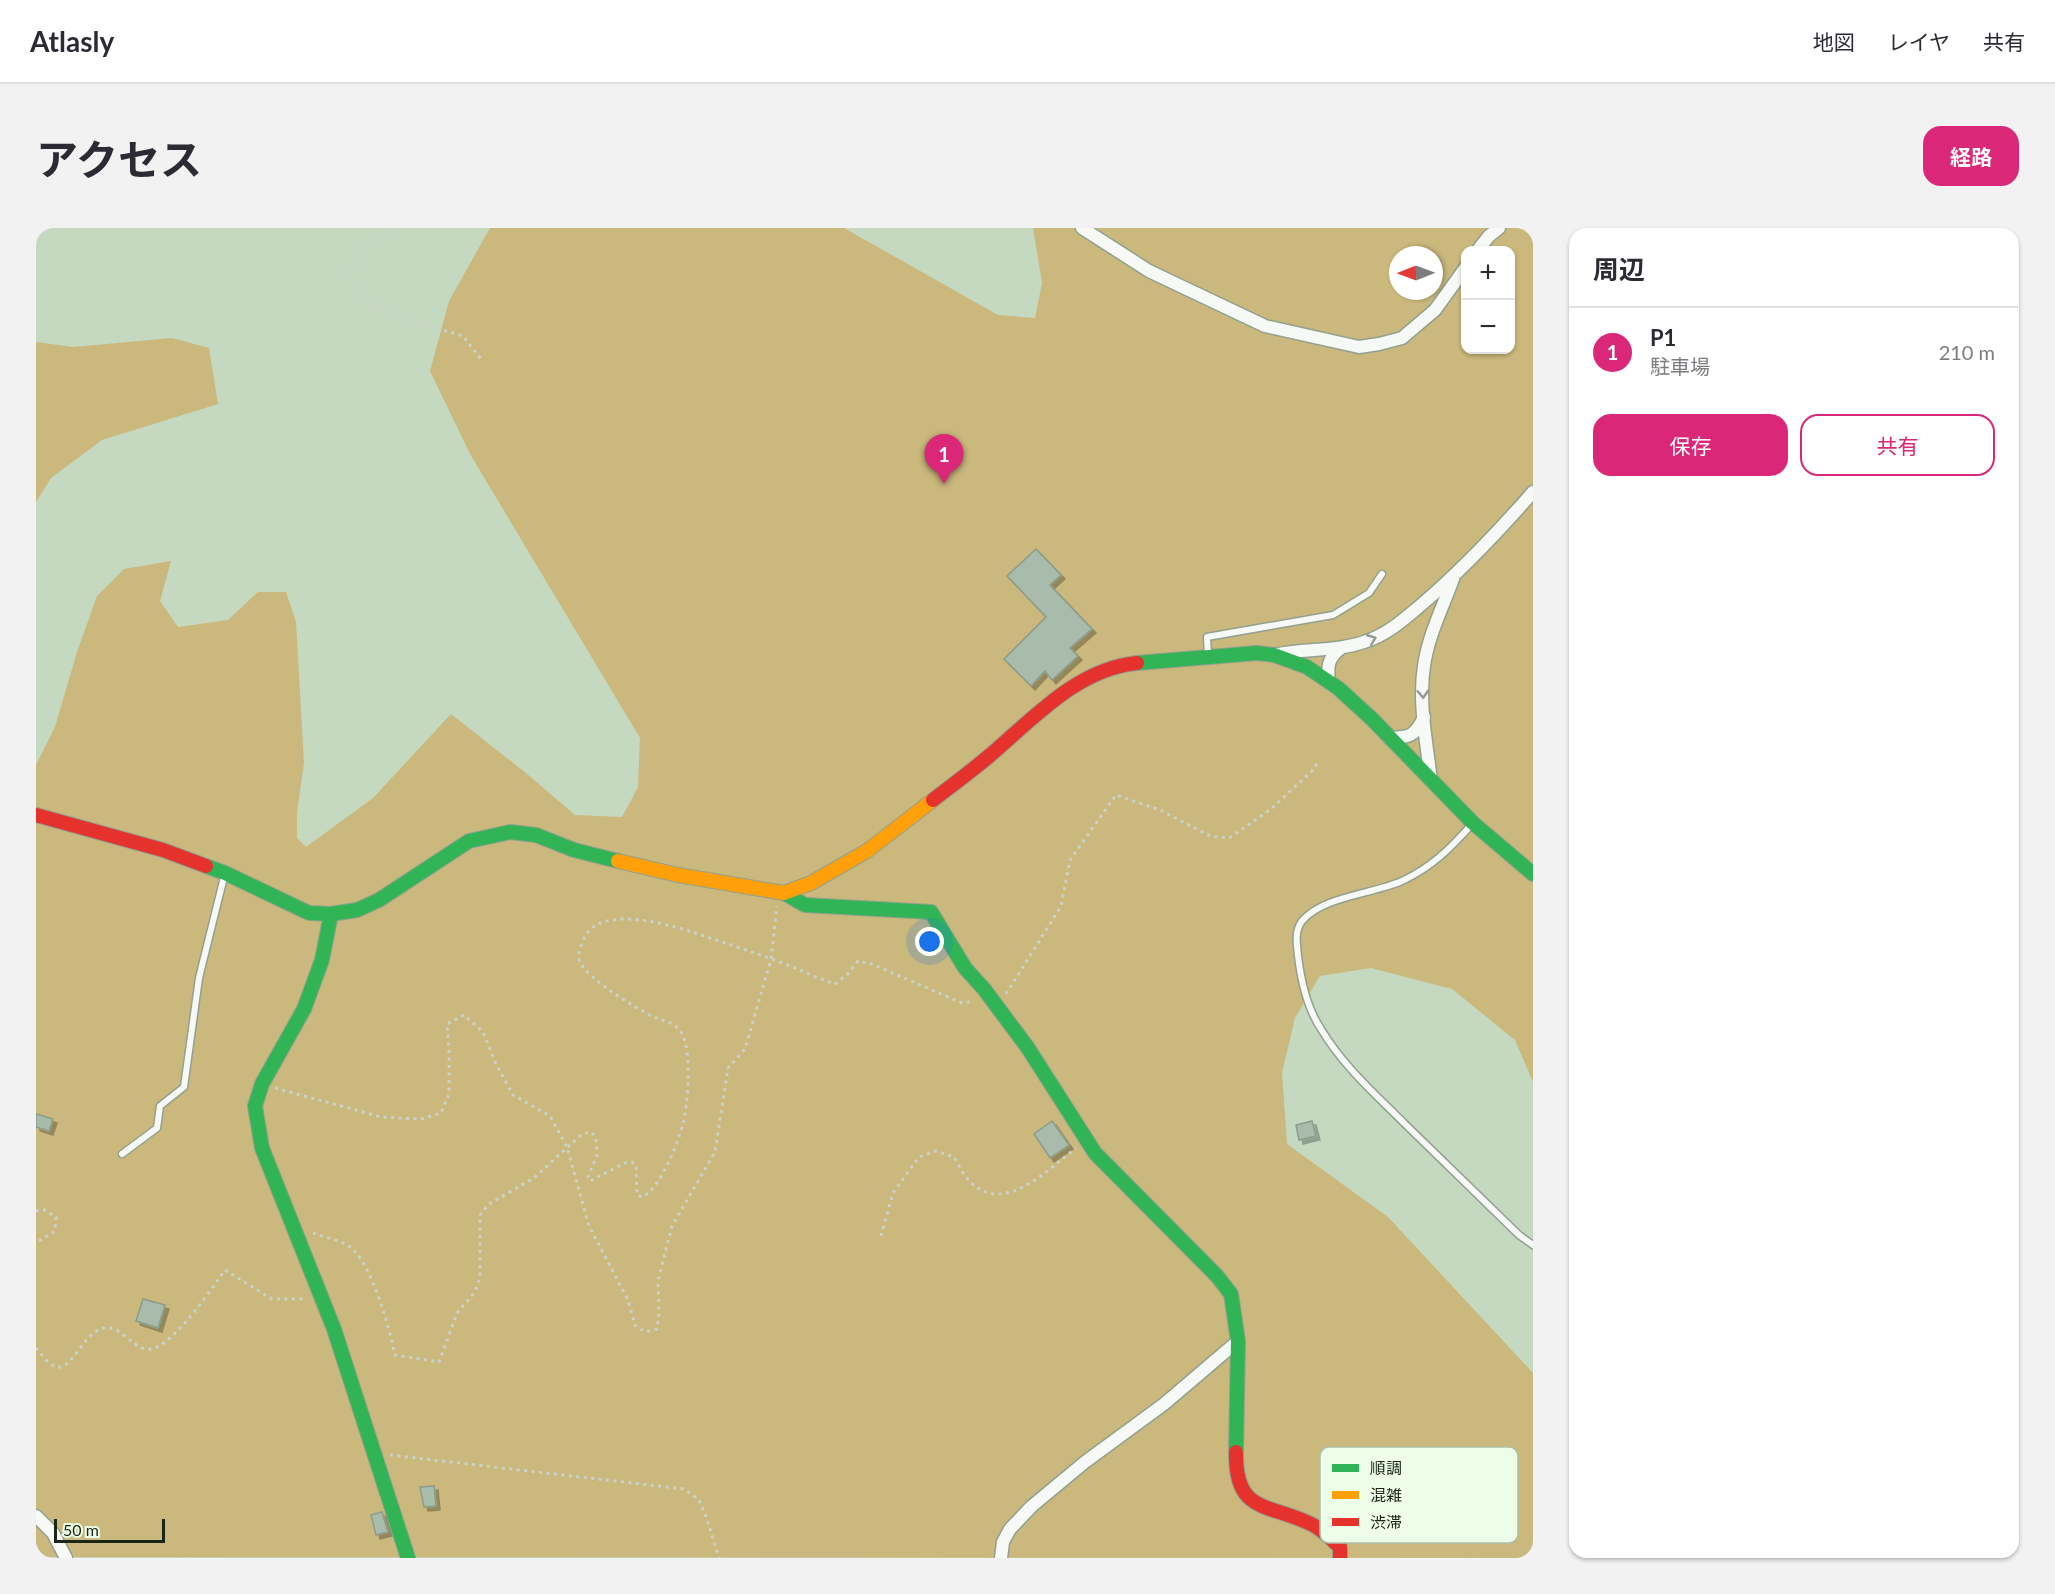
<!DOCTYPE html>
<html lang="ja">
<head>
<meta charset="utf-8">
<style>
	:root { --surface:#fff; --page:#f2f2f3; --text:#2b2b33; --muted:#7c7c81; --line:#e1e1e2; --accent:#db2777 }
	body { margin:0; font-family:Lato,"Noto Sans JP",sans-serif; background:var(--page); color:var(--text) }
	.controls { position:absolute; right:18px; top:18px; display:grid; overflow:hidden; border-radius:12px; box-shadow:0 2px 4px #0004 }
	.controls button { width:54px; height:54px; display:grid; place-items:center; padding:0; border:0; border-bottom:2px solid var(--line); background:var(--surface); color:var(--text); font:30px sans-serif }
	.compass { position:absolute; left:1353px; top:18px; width:54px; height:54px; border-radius:50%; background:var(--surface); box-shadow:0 2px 4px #0004; rotate:269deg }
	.scale { position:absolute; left:18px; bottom:15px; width:111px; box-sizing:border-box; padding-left:6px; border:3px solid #1a2717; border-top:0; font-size:16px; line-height:21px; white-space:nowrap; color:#1a2717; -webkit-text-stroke:4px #ecfee8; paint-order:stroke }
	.you { position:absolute; left:894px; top:714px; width:21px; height:21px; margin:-15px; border:4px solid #fff; border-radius:50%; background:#1a73e8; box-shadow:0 0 0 9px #1a73e833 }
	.badge { display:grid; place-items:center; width:39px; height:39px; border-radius:50%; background:var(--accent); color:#fff; font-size:20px; font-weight:700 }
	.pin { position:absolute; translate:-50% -50px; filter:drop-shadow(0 2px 3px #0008) }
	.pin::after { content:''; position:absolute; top:32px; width:21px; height:18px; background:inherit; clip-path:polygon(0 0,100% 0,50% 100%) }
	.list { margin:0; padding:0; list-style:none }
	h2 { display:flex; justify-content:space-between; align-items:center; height:78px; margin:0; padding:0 24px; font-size:26px }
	h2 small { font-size:20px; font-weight:400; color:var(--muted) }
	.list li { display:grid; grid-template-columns:39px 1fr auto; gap:18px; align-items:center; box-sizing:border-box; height:90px; padding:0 24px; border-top:2px solid var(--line) }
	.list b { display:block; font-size:22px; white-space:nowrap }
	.list p { margin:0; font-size:20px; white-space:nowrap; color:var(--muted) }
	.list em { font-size:20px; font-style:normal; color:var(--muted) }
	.actions { display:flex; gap:12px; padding:18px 24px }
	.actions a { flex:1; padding:14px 0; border:2px solid var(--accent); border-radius:18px; text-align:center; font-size:21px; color:var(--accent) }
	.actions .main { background:var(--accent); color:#fff }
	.map { position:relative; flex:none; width:1497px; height:1330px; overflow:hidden; border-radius:18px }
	header { display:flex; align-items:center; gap:36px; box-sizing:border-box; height:84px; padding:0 30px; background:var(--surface); border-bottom:2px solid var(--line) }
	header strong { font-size:28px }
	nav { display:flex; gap:33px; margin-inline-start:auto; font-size:21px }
	.intro { display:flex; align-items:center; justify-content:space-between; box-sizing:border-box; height:144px; padding:0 36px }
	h1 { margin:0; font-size:42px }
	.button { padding:15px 27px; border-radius:18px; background:var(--accent); color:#fff; font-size:21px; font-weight:700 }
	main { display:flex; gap:36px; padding:0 36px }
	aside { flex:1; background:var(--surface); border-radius:18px; box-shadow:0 2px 4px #0004 }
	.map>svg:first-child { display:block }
	.forest { fill:#cab87c; fill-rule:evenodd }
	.building { fill:#a9bcac; stroke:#8a9d8d; stroke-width:1.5; filter:url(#shadow) }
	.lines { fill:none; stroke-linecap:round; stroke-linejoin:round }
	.lane-casing { stroke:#92a18f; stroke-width:9 }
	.street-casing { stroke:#92a18f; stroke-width:15 }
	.fast-casing { stroke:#92a18f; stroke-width:16 }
	.slow-casing { stroke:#92a18f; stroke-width:16 }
	.jam-casing { stroke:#92a18f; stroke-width:16 }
	.path { stroke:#ccd2ca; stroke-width:3; stroke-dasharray:3 4.5; stroke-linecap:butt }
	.lane { stroke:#f6f9f6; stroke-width:6 }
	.street { stroke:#f6f9f6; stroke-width:12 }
	.fast { stroke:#30b455; stroke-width:14 }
	.slow { stroke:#ff9f0a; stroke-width:14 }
	.jam { stroke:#e5322d; stroke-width:14 }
	.oneway { stroke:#939a92 }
	.key { fill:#ecfee8; stroke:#adbea9; stroke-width:1.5 }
	.key-label { font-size:16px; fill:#1a2717 }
</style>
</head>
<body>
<header>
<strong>Atlasly</strong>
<nav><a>地図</a><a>レイヤ</a><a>共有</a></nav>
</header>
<div class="intro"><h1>アクセス</h1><a class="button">経路</a></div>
<main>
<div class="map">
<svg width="1497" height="1330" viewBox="0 0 1497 1330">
	<defs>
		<filter id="shadow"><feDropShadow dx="4" dy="4" stdDeviation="0" flood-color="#0004"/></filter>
	</defs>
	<rect width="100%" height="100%" fill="#c5d9c1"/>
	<g class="forest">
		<path d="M454,0H808L962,87L999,90L1006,55L997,0H1497V854L1479,812L1416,761L1335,740L1284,748L1259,790L1246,845L1251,916L1352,989L1497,1145V1330L0,1329V537L19,499L41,424L61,368L88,341L135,333L124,373L142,399L192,392L222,364H250L260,394L268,535L261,584V610L270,619L337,570L415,486L490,545L539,587L586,589L602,559L604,510L434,226L394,143L413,73ZM1430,22H1474V122H1430ZM1362,27H1398V63H1362Z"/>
		<polygon points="136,110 173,120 182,176 66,212 15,250 0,274 0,114 37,119"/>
	</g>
	<g class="building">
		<polygon points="1000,321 1025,347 1014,357 1056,401 1034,420 1042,428 1016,452 1009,443 995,458 968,431 1010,389 971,348"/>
		<polygon points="0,886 17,891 13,903 0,899"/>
		<polygon points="1016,893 1033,917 1014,930 998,906"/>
		<polygon points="1276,893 1280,908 1263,912 1260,897"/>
		<polygon points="107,1071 129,1077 122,1100 100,1093"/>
		<polygon points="398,1258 400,1278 388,1279 384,1259"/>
		<polygon points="346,1284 352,1304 340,1307 335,1287"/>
	</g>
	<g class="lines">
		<g class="lane-casing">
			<g id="lane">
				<polyline points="1172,427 1171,409 1297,387 1333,365 1346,346"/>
				<path d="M1436,596C1415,620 1396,639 1366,653C1337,666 1287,668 1266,693C1258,704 1261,716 1262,728C1265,753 1271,780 1285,801C1307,838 1339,866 1369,896C1407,933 1445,970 1483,1007L1497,1017"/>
				<polyline points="86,926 121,900 124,878 148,859 163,750 189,645"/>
			</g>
		</g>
		<g class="street-casing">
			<g id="street">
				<polyline points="1046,0 1113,43 1229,98 1323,119 1343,116 1366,110 1399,82 1430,39"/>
				<polyline points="1442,22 1453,8 1463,0"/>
				<path d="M1238,427C1268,420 1299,424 1328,414C1351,407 1367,392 1385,377C1426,342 1462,304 1497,264"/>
				<path d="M1293,454C1291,438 1292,430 1305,420"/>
				<path d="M1353,510C1373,509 1379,509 1388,489"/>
				<path d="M1395,553C1391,516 1382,475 1388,438C1392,408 1407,379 1417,351"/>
				<polyline points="0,1288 17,1305 30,1330"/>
				<polyline points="965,1330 967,1314 974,1301 996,1278 1049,1234 1128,1176 1202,1113"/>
			</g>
		</g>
		<g class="fast-casing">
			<g id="fast">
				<polyline points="1101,435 1221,425 1238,427 1271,439 1302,460 1336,491 1437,595 1497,646"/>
				<polyline points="170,638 189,645 273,685 295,686 321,682 343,672 433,613 474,604 500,607 538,622 582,633"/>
				<polyline points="748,665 769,677 895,684 929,740 948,761 992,820 1059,925 1181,1048 1195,1066 1202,1113 1200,1224"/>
				<polyline points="295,686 286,732 268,781 226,856 219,878 226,920 298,1101 372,1330"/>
			</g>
		</g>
		<g class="slow-casing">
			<polyline id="slow" points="582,633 642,647 748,665 775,655 831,623 897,572"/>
		</g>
		<g class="jam-casing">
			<g id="jam">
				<path d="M897,572C915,558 934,544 952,529C996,492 1040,441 1101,435"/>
				<polyline points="0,587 127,622 170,638"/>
				<path d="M1200,1224C1199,1286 1232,1275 1275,1296C1286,1301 1295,1311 1304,1319V1330"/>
			</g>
		</g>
		<g class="path">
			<polyline points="356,0 322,27 313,49 333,75 368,90 427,108 445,131"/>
			<polyline points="970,766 1025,678 1034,632 1080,567 1124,582 1174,608 1193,610 1234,582 1278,541 1282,533"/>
			<polyline points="239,860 345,889 385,891 405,885 413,866 413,822 411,796 428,787 447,804 460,836 477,867 514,888 531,919 553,998 592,1072 599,1097 609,1104 621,1101 623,1086 622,1053 636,998 679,924 692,840 709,821 735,731 741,678"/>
			<polyline points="0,983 7,981 20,989 19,1003 0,1015"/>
			<path d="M277,1005C288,1009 303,1012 313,1018C336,1035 353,1099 359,1127L403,1134L421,1085L439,1064L444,1050V987L453,976L498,950L546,906L555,904L560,910L561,927L552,949L554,953L589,935L596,934L600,937L601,967L606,969C624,961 642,915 647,896C652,876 656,823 646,806C639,793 628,794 616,788C599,780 552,751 544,734C541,727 544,720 547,713C562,672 642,699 671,709C695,717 720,725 744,734C763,741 780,750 799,756L811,747L822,733L836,736L926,775L938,773"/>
			<path d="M845,1008L857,965L883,929L900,923L918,929C922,935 925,943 930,949C964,992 1010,943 1040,920"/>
			<path d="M0,1120C4,1124 10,1134 16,1137C36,1149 45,1104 68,1100C85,1098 94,1117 109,1121C132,1127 176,1060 189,1042L236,1071H269"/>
			<polyline points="354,1227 648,1261 663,1272 671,1291 683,1330"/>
		</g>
		<use href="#lane" class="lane"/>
		<use href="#street" class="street"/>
		<use href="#fast" class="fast"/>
		<use href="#slow" class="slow"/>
		<use href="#jam" class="jam"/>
	</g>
	<defs><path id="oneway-chevron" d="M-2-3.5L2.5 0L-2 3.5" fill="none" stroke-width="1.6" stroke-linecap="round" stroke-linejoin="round" transform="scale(1.5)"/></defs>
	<g class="oneway">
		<use href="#oneway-chevron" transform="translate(1336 411) rotate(-22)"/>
		<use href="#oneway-chevron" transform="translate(1387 466) rotate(87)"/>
	</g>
	<rect x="1284" y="1219" width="198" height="96" rx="9" class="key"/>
	<rect x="1296" y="1236" width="27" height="8" fill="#30b455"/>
	<rect x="1296" y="1263" width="27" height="8" fill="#ff9f0a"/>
	<rect x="1296" y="1290" width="27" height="8" fill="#e5322d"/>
	<g class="key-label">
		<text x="1334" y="1246">順調</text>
		<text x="1334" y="1273">混雑</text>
		<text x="1334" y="1300">渋滞</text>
	</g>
</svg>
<div class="controls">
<button>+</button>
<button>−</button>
</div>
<svg class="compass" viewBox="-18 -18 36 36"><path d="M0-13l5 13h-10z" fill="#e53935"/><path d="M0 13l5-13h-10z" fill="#7c7c81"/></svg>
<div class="scale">50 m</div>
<div class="you"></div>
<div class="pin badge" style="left:908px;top:256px">1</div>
</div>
<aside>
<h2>周辺<small></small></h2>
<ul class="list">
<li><span class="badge">1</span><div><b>P1</b><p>駐車場</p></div><em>210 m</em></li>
</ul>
<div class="actions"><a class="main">保存</a><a>共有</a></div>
</aside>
</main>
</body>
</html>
